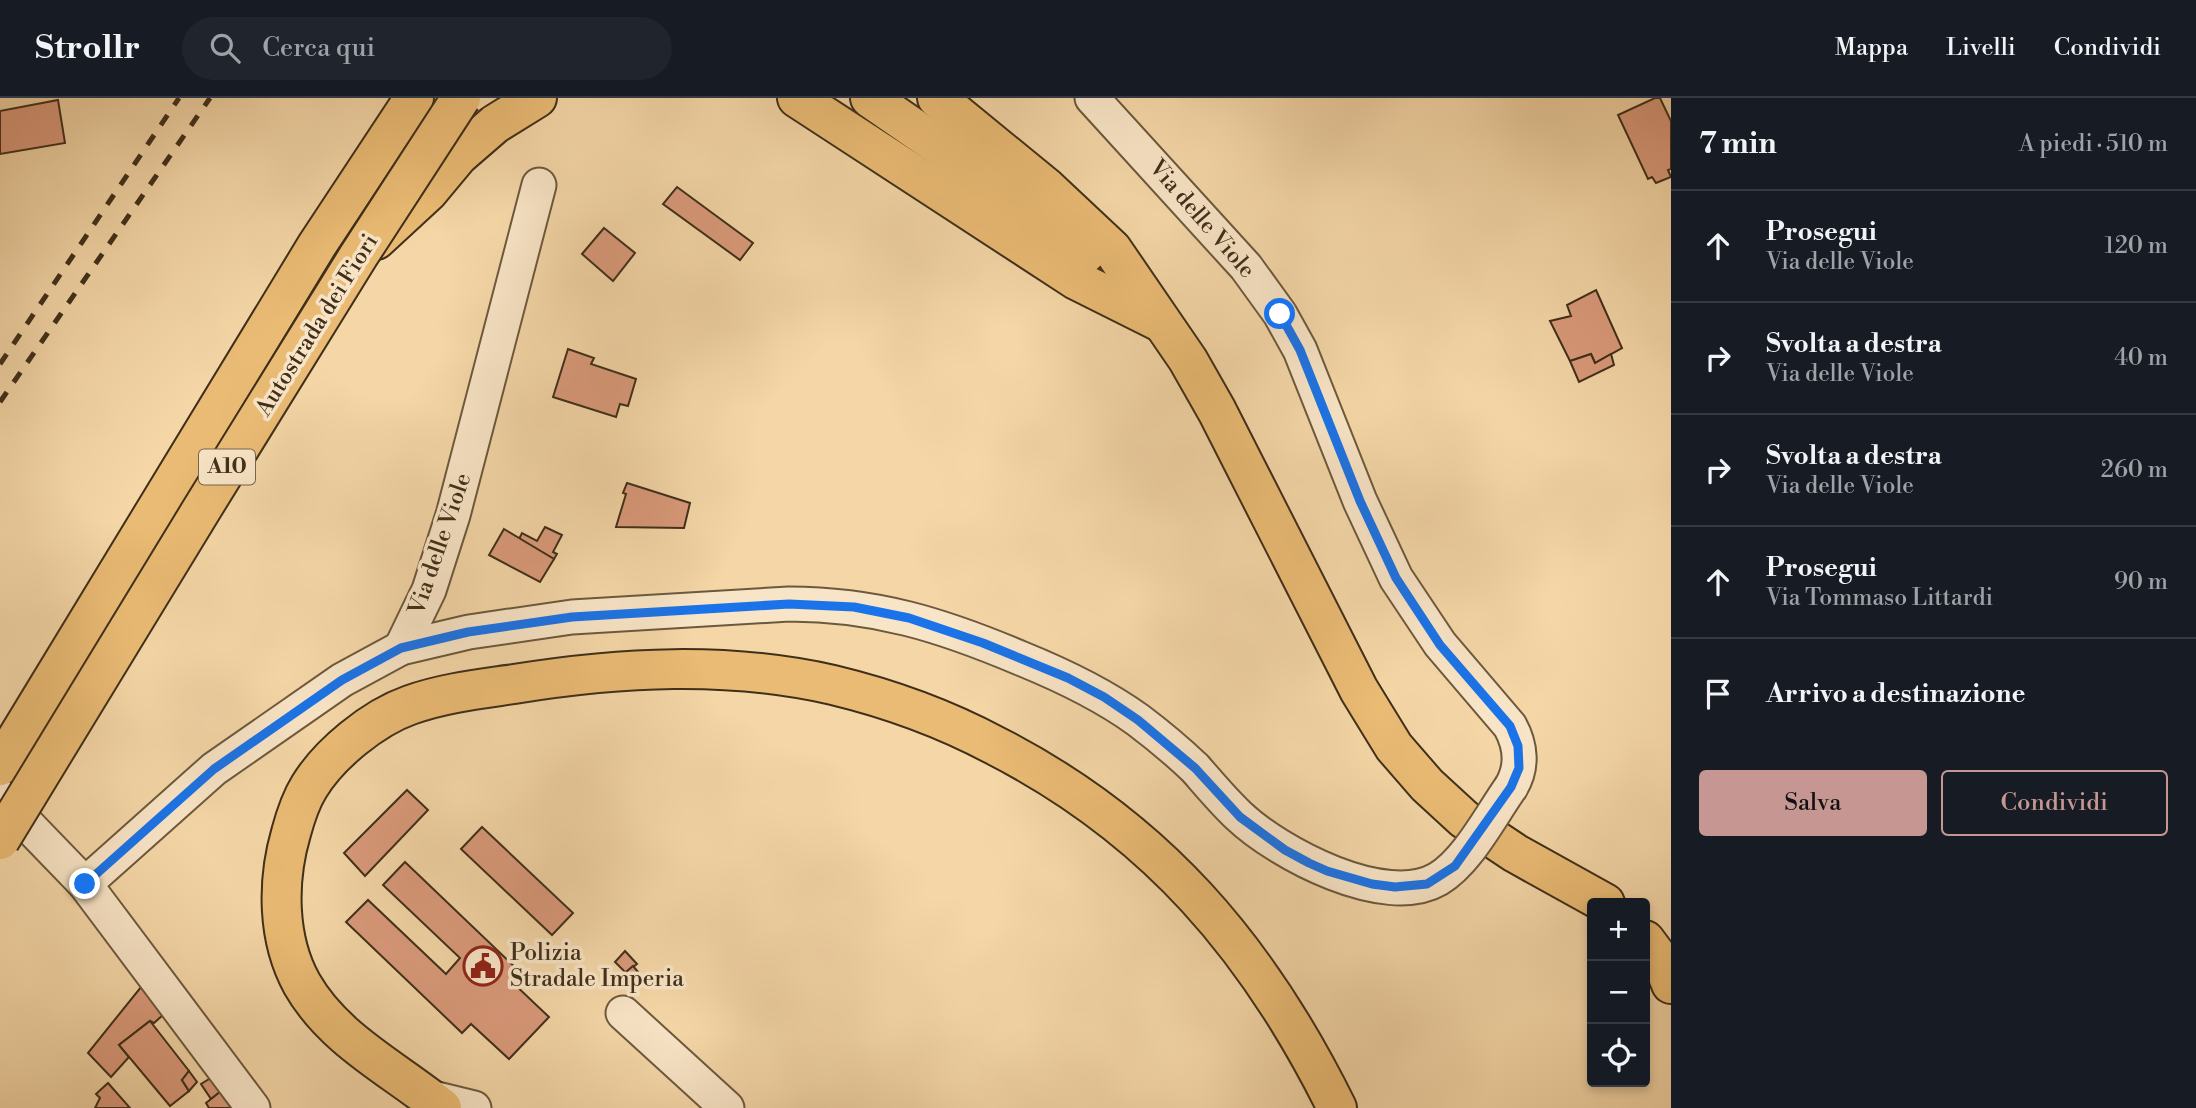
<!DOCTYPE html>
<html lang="it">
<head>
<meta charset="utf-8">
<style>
	:root { --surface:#171b24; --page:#20242c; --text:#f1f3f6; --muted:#9ea1a6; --line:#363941; --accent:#c59692 }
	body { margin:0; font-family:"Libre Bodoni",serif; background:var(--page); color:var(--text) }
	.controls { position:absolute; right:21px; bottom:21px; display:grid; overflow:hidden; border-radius:7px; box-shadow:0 4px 10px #0003 }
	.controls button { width:63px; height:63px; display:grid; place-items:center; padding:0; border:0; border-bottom:2px solid var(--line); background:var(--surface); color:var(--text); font:35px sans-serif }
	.stop { position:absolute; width:21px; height:21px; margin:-16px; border:5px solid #1a73e8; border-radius:50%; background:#fff }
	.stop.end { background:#1a73e8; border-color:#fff; box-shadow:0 2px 7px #0008 }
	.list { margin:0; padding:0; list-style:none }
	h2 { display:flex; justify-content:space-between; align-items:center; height:91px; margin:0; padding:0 28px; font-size:30px }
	h2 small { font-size:23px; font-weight:400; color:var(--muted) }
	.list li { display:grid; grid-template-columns:46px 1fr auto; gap:21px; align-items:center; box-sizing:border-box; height:112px; padding:0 28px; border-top:2px solid var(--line) }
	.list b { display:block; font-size:26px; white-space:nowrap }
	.list p { margin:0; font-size:23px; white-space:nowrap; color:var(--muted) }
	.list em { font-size:23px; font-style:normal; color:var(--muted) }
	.actions { display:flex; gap:14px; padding:21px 28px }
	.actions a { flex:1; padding:16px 0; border:2px solid var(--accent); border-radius:7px; text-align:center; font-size:24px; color:var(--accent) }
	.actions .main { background:var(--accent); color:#111 }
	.icon { flex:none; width:38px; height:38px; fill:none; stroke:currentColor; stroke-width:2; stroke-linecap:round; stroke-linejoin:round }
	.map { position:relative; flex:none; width:1671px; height:1010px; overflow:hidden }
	header { display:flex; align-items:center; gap:42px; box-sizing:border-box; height:98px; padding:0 35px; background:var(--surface); border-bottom:2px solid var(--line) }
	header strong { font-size:33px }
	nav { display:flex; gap:38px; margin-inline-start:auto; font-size:24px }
	.search { width:490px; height:63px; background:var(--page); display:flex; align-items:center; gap:18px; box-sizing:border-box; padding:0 24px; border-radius:38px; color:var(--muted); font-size:26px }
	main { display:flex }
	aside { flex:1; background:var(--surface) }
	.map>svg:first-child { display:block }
	.building { fill:#da9a7b; stroke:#3f2f1a; stroke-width:2 }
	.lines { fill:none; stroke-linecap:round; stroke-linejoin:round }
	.minor-casing { stroke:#6c593d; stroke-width:37 }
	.highway-casing { stroke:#3f2f1a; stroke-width:42 }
	.minor { stroke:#f8e4c6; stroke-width:33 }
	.highway { stroke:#eabb74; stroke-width:38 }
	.rail { stroke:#3f2f1a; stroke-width:5; stroke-dasharray:12 12; stroke-linecap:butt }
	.minor-bridge-casing { stroke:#6c593d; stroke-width:37; stroke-linecap:butt }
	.highway-bridge-casing { stroke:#3f2f1a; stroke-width:42; stroke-linecap:butt }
	.minor-bridge { stroke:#f8e4c6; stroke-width:33 }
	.highway-bridge { stroke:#eabb74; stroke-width:38 }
	.route { stroke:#1a73e8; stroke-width:9 }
	.labels { text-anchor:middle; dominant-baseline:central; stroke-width:7; stroke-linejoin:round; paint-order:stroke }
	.shield { fill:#f8e4c6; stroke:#76654e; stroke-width:2 }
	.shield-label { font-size:21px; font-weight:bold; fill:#3f2f1a }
	.street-label { font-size:23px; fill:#3f2f1a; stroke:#f8e4c6 }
	.poi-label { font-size:23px; fill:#3f2f1a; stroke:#f8e4c6; text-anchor:start }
</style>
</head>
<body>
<header>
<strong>Strollr</strong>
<div class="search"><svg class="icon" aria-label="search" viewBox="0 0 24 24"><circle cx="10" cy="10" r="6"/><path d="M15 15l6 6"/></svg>Cerca qui</div>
<nav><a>Mappa</a><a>Livelli</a><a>Condividi</a></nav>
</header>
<main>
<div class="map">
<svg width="1671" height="1010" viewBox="0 0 1671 1010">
	<rect width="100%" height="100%" fill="#f4d6a7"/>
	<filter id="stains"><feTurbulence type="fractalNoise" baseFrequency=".00286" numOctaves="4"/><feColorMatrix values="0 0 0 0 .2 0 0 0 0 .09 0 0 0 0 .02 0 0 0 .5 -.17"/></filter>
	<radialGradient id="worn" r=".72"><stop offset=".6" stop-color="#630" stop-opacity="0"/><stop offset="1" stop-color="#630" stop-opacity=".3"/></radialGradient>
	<g class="building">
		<polygon points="1655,0 1660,0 1671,23 1671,71 1668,72 1671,79 1656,85 1652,79 1648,81 1618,17"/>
		<polygon points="58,2 65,45 0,56 0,13"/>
		<polygon points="677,89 753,145 740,162 663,106"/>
		<polygon points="604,130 635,155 613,183 582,156"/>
		<polygon points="1596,192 1622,250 1595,265 1591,256 1570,263 1550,223 1571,218 1567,207"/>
		<polygon points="568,251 594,260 591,266 636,281 628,308 620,306 616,319 553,299"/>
		<polygon points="1591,256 1595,265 1611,256 1614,267 1579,284 1570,263"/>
		<polygon points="627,385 690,405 684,430 616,429 626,396 623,395"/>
		<polygon points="545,429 562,437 553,454 557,456 554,461 519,441 522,435 537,443"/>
		<polygon points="504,431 554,461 540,484 489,457"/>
		<polygon points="407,692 428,712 365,778 344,755"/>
		<polygon points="482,729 573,815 552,837 461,751"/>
		<polygon points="405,764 520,874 511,883 549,919 509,961 471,926 462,935 346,824 368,802 446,876 460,860 383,787"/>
		<polygon points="625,853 637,866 626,875 615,864"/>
		<polygon points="633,868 644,881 633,892 620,879"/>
		<polygon points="141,889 164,916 154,925 150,923 119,947 129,959 111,979 88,955"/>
		<polygon points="150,923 189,973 182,982 189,993 170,1008 119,947"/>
		<polygon points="189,973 197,984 189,993 182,982"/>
		<polygon points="214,978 225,990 211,1001 201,986"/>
		<polygon points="108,985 130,1010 95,1010 100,1000 96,996"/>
		<polygon points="225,990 240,1010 209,1010 206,1005"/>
	</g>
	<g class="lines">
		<g class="minor-casing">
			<g id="minor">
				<path d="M1092,0L1246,169L1280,216L1300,252L1360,403L1396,480L1440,546L1510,628C1521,648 1523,669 1511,689"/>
				<polyline points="401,550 429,492 453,417 539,87"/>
				<polyline points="0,698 85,786 253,1010"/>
				<path d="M85,786L214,671L342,582L401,550L469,534L572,519L789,506C875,506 942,527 1020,560C1062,577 1102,596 1138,622C1158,637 1177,653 1195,670"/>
				<polyline points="623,915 727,1010"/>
				<polyline points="429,999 474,1010"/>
			</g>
		</g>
		<g class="highway-casing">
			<g id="highway">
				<polyline points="797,0 1076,182 1160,224"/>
				<polyline points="870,0 964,65 1085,156"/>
				<polyline points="937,0 1047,90 1112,151 1188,262 1217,313 1359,592 1394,649 1427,687 1464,721 1515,755 1605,805"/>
				<polyline points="376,142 428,94 458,58 495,26 537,0"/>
				<polyline points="0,668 317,147 414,0"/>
				<polyline points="1645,842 1663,866 1671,886"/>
				<path d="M442,1010C394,971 334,942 302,886C277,841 277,783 291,735C295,720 301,702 309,689C329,656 373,620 410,607C443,595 480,591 514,586C620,569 727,563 833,587C887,600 945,621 994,647C1155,729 1258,850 1337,1010"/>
			</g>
		</g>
		<use href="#minor" class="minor"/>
		<use href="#highway" class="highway"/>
		<g class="rail">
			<polyline points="0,266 179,0"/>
			<polyline points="0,304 210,0"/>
		</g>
		<g class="minor-bridge-casing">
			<path id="minor-bridge" d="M1195,670C1209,686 1223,703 1239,718C1278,755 1385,812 1438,781C1468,763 1491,717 1511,689"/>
		</g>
		<g class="highway-bridge-casing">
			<polyline id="highway-bridge" points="0,742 200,414 359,157 461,0"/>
		</g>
		<use href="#minor-bridge" class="minor-bridge"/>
		<use href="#highway-bridge" class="highway-bridge"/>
	</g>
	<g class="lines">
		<polyline class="route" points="85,786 214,671 342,582 401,550 468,534 572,519 789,506 854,509 909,520 983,545 1068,580 1104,599 1138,622 1195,670 1240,719 1285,752 1309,765 1327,773 1372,786 1395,789 1427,786 1455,768 1511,689 1519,670 1518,648 1510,628 1440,547 1396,480 1360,403 1300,252 1280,216"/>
	</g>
	<defs>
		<g id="civic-ring" transform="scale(2.0125)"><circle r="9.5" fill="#f8e4c6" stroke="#8f2418" stroke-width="1.5"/><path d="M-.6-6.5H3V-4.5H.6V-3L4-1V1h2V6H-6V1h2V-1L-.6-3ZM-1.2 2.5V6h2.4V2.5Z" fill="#8f2418"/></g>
	</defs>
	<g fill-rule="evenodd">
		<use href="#civic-ring" x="483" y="868"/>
	</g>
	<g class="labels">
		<rect class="shield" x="199" y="351.5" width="56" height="35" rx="5"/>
		<g class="shield-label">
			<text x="227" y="369">A10</text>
		</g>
		<g class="street-label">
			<text transform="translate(1202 121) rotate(49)">Via delle Viole</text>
			<text transform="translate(317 227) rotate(-58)">Autostrada dei Fiori</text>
			<text transform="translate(440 446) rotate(-71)">Via delle Viole</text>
		</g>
		<g class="poi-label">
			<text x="510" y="855">Polizia<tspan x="510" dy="26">Stradale Imperia</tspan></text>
		</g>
	</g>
	<rect width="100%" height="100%" filter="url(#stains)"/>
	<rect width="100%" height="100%" fill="url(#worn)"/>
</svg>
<div class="controls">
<button>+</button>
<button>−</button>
<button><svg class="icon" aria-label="locate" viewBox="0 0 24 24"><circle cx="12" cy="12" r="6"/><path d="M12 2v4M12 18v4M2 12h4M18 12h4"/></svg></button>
</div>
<div class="stop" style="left:1280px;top:216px"></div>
<div class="stop end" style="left:85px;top:786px"></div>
</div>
<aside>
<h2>7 min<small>A piedi · 510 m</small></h2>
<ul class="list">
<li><svg class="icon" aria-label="ahead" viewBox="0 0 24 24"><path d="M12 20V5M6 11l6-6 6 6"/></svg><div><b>Prosegui</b><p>Via delle Viole</p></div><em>120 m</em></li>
<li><svg class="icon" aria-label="right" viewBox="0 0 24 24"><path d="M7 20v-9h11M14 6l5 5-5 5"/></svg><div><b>Svolta a destra</b><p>Via delle Viole</p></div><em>40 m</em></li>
<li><svg class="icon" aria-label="right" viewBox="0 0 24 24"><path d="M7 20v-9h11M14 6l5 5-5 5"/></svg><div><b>Svolta a destra</b><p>Via delle Viole</p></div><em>260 m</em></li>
<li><svg class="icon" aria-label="ahead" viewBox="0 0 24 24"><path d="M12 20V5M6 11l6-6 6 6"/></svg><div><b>Prosegui</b><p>Via Tommaso Littardi</p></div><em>90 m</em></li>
<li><svg class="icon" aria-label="arrive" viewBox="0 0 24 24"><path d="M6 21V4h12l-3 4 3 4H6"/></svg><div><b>Arrivo a destinazione</b></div></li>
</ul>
<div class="actions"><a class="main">Salva</a><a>Condividi</a></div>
</aside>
</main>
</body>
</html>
